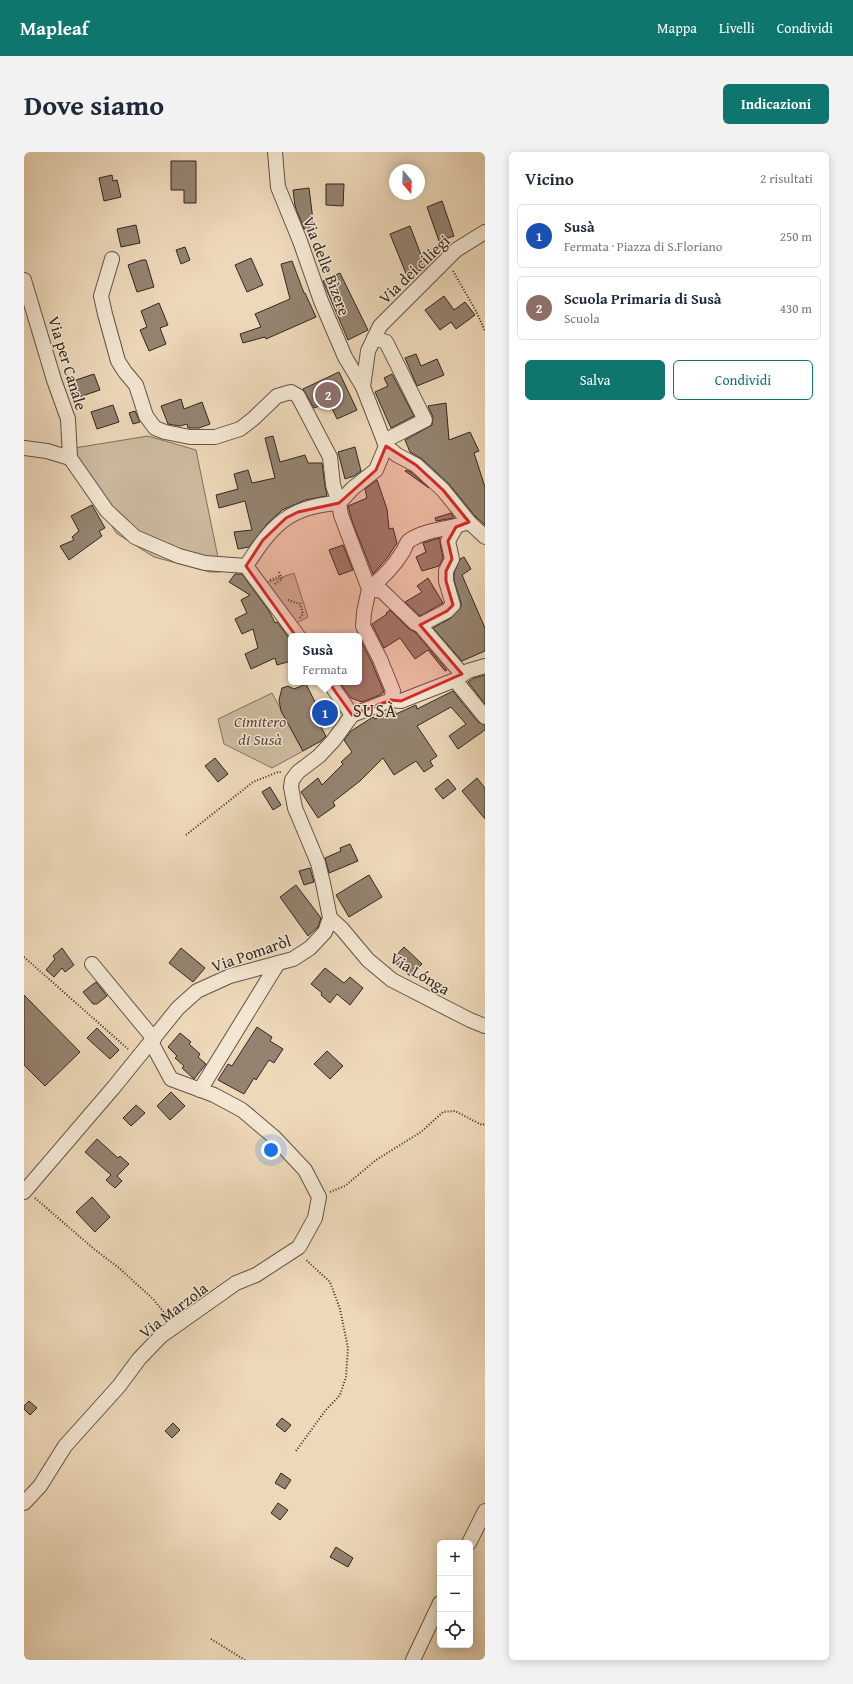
<!DOCTYPE html>
<html lang="it">
<head>
<meta charset="utf-8">
<style>
	:root { --surface:#fff; --page:#f2f2f3; --text:#1f2937; --muted:#747a83; --line:#e0e1e3; --accent:#0f766e }
	body { margin:0; font-family:"Gentium Book Plus",serif; background:var(--page); color:var(--text) }
	.controls { position:absolute; right:12px; bottom:12px; display:grid; overflow:hidden; border-radius:6px; box-shadow:0 2px 10px #0003 }
	.controls button { width:36px; height:36px; display:grid; place-items:center; padding:0; border:0; border-bottom:1px solid var(--line); background:var(--surface); color:var(--text); font:20px sans-serif }
	.compass { position:absolute; left:365px; top:12px; width:36px; height:36px; border-radius:50%; background:var(--surface); box-shadow:0 2px 10px #0003; rotate:161deg }
	.you { position:absolute; left:247px; top:998px; width:14px; height:14px; margin:-10px; border:3px solid #fff; border-radius:50%; background:#1a73e8; box-shadow:0 0 0 6px #1a73e833 }
	.badge { display:grid; place-items:center; width:26px; height:26px; border-radius:50%; background:var(--accent); color:#fff; font-size:13px; font-weight:700 }
	.pin { position:absolute; translate:-50% -50%; border:2px solid #fff; box-shadow:0 1px 4px #0006 }
	.popup { position:absolute; left:264px; top:481px; width:74px; height:52px; box-sizing:border-box; display:grid; place-content:center; border-radius:6px; background:var(--surface); filter:drop-shadow(0 1px 3px #0005); font-size:13px; white-space:nowrap; color:var(--muted) }
	.popup b { font-size:15px; color:var(--text) }
	.popup::after { content:''; position:absolute; left:50%; top:100%; margin-left:-8px; border:8px solid transparent; border-top-color:var(--surface) }
	.list { margin:0; padding:0; list-style:none }
	h2 { display:flex; justify-content:space-between; align-items:center; height:52px; margin:0; padding:0 16px; font-size:17px }
	h2 small { font-size:13px; font-weight:400; color:var(--muted) }
	.list li { display:grid; grid-template-columns:26px 1fr auto; gap:12px; align-items:center; box-sizing:border-box; height:64px; margin:0 8px 8px; padding:0 8px; border:1px solid var(--line); border-radius:6px }
	.list b { display:block; font-size:15px; white-space:nowrap }
	.list p { margin:0; font-size:13px; white-space:nowrap; color:var(--muted) }
	.list em { font-size:13px; font-style:normal; color:var(--muted) }
	.actions { display:flex; gap:8px; padding:12px 16px }
	.actions a { flex:1; padding:9px 0; border:1px solid var(--accent); border-radius:6px; text-align:center; font-size:14px; color:var(--accent) }
	.actions .main { background:var(--accent); color:#fff }
	.icon { flex:none; width:22px; height:22px; fill:none; stroke:currentColor; stroke-width:2; stroke-linecap:round; stroke-linejoin:round }
	.map { position:relative; flex:none; width:461px; height:1508px; overflow:hidden; border-radius:6px }
	header { display:flex; align-items:center; gap:24px; box-sizing:border-box; height:56px; padding:0 20px; background:var(--accent); color:#fff }
	header strong { font-size:19px }
	nav { display:flex; gap:22px; margin-inline-start:auto; font-size:14px }
	.intro { display:flex; align-items:center; justify-content:space-between; box-sizing:border-box; height:96px; padding:0 24px }
	h1 { margin:0; font-size:28px }
	.button { padding:10px 18px; border-radius:6px; background:var(--accent); color:#fff; font-size:14px; font-weight:700 }
	main { display:flex; gap:24px; padding:0 24px }
	aside { flex:1; background:var(--surface); border-radius:6px; box-shadow:0 2px 10px #0003 }
	.map>svg:first-child { display:block }
	.green { fill:#cdba9f; stroke:#807060 }
	.building { fill:#948370; stroke:#332721 }
	.lines { fill:none; stroke-linecap:round; stroke-linejoin:round }
	.minor-casing { stroke:#625347; stroke-width:16 }
	.path { stroke:#332721; stroke-width:2; stroke-dasharray:1 2; stroke-linecap:butt }
	.minor { stroke:#f3e6d2; stroke-width:14 }
	.marked { fill:#d62828; fill-opacity:0.2; stroke:#d62828; stroke-width:3; stroke-linejoin:round }
	.labels { text-anchor:middle; dominant-baseline:central; stroke-width:3; stroke-linejoin:round; paint-order:stroke }
	.street-label { font-size:16px; fill:#332721; stroke:#f3e6d2 }
	.park-label { font-size:16px; font-style:italic; fill:#5a4c40; stroke:#f3e6d2 }
	.quarter-label { font-size:18px; letter-spacing:1px; fill:#332721; stroke:#f3e6d2 }
</style>
</head>
<body>
<header>
<strong>Mapleaf</strong>
<nav><a>Mappa</a><a>Livelli</a><a>Condividi</a></nav>
</header>
<div class="intro"><h1>Dove siamo</h1><a class="button">Indicazioni</a></div>
<main>
<div class="map">
<svg width="461" height="1508" viewBox="0 0 461 1508">
	<rect width="100%" height="100%" fill="#edd8b9"/>
	<filter id="stains"><feTurbulence type="fractalNoise" baseFrequency=".005" numOctaves="4"/><feColorMatrix values="0 0 0 0 .2 0 0 0 0 .09 0 0 0 0 .02 0 0 0 .5 -.17"/></filter>
	<radialGradient id="worn" r=".72"><stop offset=".6" stop-color="#630" stop-opacity="0"/><stop offset="1" stop-color="#630" stop-opacity=".3"/></radialGradient>
	<g class="green">
		<polygon points="124,284 172,298 197,420 186,420 130,405 92,381 44,297"/>
		<polygon points="270,421 284,465 269,473 241,431"/>
		<polygon points="248,541 279,599 248,616 200,592 194,567"/>
	</g>
	<g class="building">
		<polygon points="147,9 172,9 172,51 160,51 160,38 147,38"/>
		<polygon points="88,23 89,29 93,28 97,45 80,49 75,26"/>
		<polygon points="302,32 320,32 319,54 302,53"/>
		<polygon points="285,36 290,76 280,77 271,54 269,38"/>
		<polygon points="418,49 430,84 415,89 403,55"/>
		<polygon points="112,73 116,91 97,95 93,77"/>
		<polygon points="386,74 402,116 383,124 366,82"/>
		<polygon points="161,95 166,108 157,112 152,98"/>
		<polygon points="227,106 239,133 223,140 211,113"/>
		<polygon points="118,108 122,108 130,135 113,140 104,113"/>
		<polygon points="268,109 280,141 281,141 292,165 242,187 241,185 219,191 216,182 237,175 231,162 266,147 257,112"/>
		<polygon points="316,121 344,178 324,188 299,129"/>
		<polygon points="420,144 430,158 441,150 451,163 432,177 427,170 416,178 401,158"/>
		<polygon points="135,151 144,173 136,176 142,192 125,199 116,178 123,175 117,159"/>
		<polygon points="392,202 397,214 413,207 420,223 393,234 381,206"/>
		<polygon points="315,220 333,258 313,267 305,250 290,256 279,237"/>
		<polygon points="70,222 76,238 55,245 49,229"/>
		<polygon points="368,222 390,264 367,276 351,240 364,234 360,226"/>
		<polygon points="157,247 160,257 178,250 186,272 175,276 164,276 163,272 156,274 144,272 137,254"/>
		<polygon points="422,251 425,288 446,280 455,299 450,301 461,335 461,373 451,364 425,332 398,307 386,300 381,288 408,273 409,265 404,254"/>
		<polygon points="89,253 95,270 73,277 67,260"/>
		<polygon points="111,259 116,270 109,272 105,261"/>
		<polygon points="249,284 256,310 281,303 284,311 298,311 301,334 303,344 281,348 258,358 243,372 225,395 214,397 210,380 228,378 221,349 195,356 192,343 214,337 210,322 224,318 228,331 251,326 241,286"/>
		<polygon points="331,295 337,319 330,324 321,327 314,300"/>
		<polygon points="382,318 387,320 405,336 381,319"/>
		<polygon points="353,328 363,357 365,377 369,376 373,391 364,405 349,422 328,369 324,354 343,346 341,337"/>
		<polygon points="68,353 81,376 75,379 78,384 45,408 36,394 50,388 48,385 55,379 47,364"/>
		<polygon points="427,361 430,366 412,369 411,366"/>
		<polygon points="416,386 416,391 419,406 415,414 398,419 392,405 402,400 399,391"/>
		<polygon points="319,393 329,418 315,423 305,398"/>
		<polygon points="440,405 447,417 438,423 461,476 461,499 438,509 409,476 427,466 437,455 437,451 430,428 430,421 436,407"/>
		<polygon points="211,422 218,422 245,459 251,471 253,470 267,489 267,509 253,513 251,506 227,517 221,502 234,496 229,477 218,482 211,467 223,461 217,448 226,443 205,430"/>
		<polygon points="404,426 419,451 396,464 381,450 398,440 393,434"/>
		<polygon points="366,458 385,477 391,480 423,518 421,519 404,498 391,507 376,486 360,496 348,472 363,462 362,461"/>
		<polygon points="335,485 348,511 360,540 356,543 338,550 327,546 315,530 335,530"/>
		<polygon points="461,523 461,552 444,530 450,526"/>
		<polygon points="282,532 294,556 288,559 302,584 297,589 279,599 257,559 255,548 258,536 264,534 270,537"/>
		<polygon points="429,539 454,570 461,573 461,578 434,597 425,584 442,572 427,555 393,574 413,604 406,609 409,614 400,620 392,609 370,623 359,606 336,629 309,650 311,654 294,666 277,640 294,626 298,633 319,612 317,610 328,600 320,588 327,579 349,565 351,567 370,558 372,562 392,553 393,557"/>
		<polygon points="191,606 204,622 194,630 181,614"/>
		<polygon points="453,626 461,636 461,667 438,639"/>
		<polygon points="424,627 432,637 419,647 411,637"/>
		<polygon points="246,635 257,653 249,658 238,640"/>
		<polygon points="326,692 334,709 305,721 301,706 317,699 316,696"/>
		<polygon points="286,716 290,730 280,733 275,719"/>
		<polygon points="345,723 358,745 325,765 312,743"/>
		<polygon points="272,733 297,766 294,775 284,784 256,745"/>
		<polygon points="380,795 398,812 386,824 368,808"/>
		<polygon points="38,796 50,813 41,820 38,816 30,825 22,818 31,807 29,804"/>
		<polygon points="157,796 181,816 169,830 145,811"/>
		<polygon points="301,816 320,831 326,825 339,836 326,853 313,842 306,851 297,843 298,841 287,832"/>
		<polygon points="72,830 83,844 73,852 69,852 59,840"/>
		<polygon points="0,843 56,900 21,934 0,913"/>
		<polygon points="233,875 248,885 246,889 259,897 250,911 245,908 232,928 230,926 220,942 194,928 204,912 208,914"/>
		<polygon points="73,876 95,898 86,907 63,886"/>
		<polygon points="156,881 167,890 165,892 176,902 174,905 182,912 170,927 158,916 160,914 151,906 153,904 144,895"/>
		<polygon points="303,899 319,914 306,927 290,912"/>
		<polygon points="147,940 161,954 146,968 133,954"/>
		<polygon points="112,953 121,961 107,974 99,966"/>
		<polygon points="73,987 94,1006 96,1004 105,1012 93,1024 98,1029 91,1036 82,1028 87,1023 61,1000"/>
		<polygon points="68,1045 86,1065 71,1080 52,1060"/>
		<polygon points="5,1249 13,1256 6,1263 0,1257 0,1254"/>
		<polygon points="258,1266 267,1273 261,1280 252,1273"/>
		<polygon points="149,1271 156,1278 148,1286 141,1279"/>
		<polygon points="257,1321 267,1328 261,1337 251,1331"/>
		<polygon points="254,1351 264,1358 256,1368 247,1361"/>
		<polygon points="312,1395 329,1406 324,1415 306,1405"/>
	</g>
	<g class="lines">
		<g class="minor-casing">
			<g id="minor">
				<polyline points="251,0 254,35 276,89 297,149 321,205 339,235 362,294 373,303 392,313 419,338 445,370 461,385"/>
				<polyline points="88,107 77,144 81,162 94,209 101,220 112,233 122,264 131,276 141,280 166,285 191,285 216,277 229,267 253,244 267,240 274,244 306,305 309,333 315,351 317,363 345,437 340,460 339,474 356,507 369,539 367,548"/>
				<polyline points="0,128 30,228 44,267 46,306"/>
				<polyline points="350,186 362,190 401,268 360,289"/>
				<polyline points="339,235 344,199 356,174 432,98 461,80"/>
				<polyline points="0,296 23,299 46,306"/>
				<polyline points="46,306 83,359 111,385 155,404 181,411 222,414 274,484"/>
				<polyline points="315,351 329,336 352,318 362,294"/>
				<path d="M222,414C248,374 264,354 315,351"/>
				<polyline points="345,437 358,439 391,471 396,473 438,522"/>
				<path d="M345,437C357,427 370,414 378,401C381,397 382,390 386,388C403,377 426,377 445,370"/>
				<polyline points="396,473 423,459 429,453 422,429 422,419 428,407 424,389 432,375"/>
				<polyline points="431,528 461,565"/>
				<polyline points="305,530 328,563"/>
				<polyline points="328,563 367,548 377,549 431,528 444,519 461,514"/>
				<polyline points="306,766 318,777 344,808 368,828 446,868 461,874"/>
				<polyline points="68,812 130,887"/>
				<polyline points="176,938 254,811"/>
				<polyline points="0,1040 90,935 154,856 173,839 206,824 269,807 286,796 301,780 306,766 299,731 294,711 271,656 267,635 268,628 274,620 295,604 309,589 328,563"/>
				<polyline points="0,1351 16,1334 41,1294 95,1234 115,1207 137,1184 212,1131 232,1123 275,1095 291,1066 295,1045 281,1018 250,985 218,958 190,943 147,927 127,890"/>
				<polyline points="445,1391 461,1359"/>
				<polyline points="389,1508 416,1451"/>
			</g>
		</g>
		<g class="path">
			<polyline points="429,119 452,159 461,179"/>
			<polyline points="246,428 256,424"/>
			<polyline points="251,432 258,427 255,420"/>
			<polyline points="264,448 276,452 279,462 275,467"/>
			<polyline points="162,683 229,630 254,620 258,620"/>
			<polyline points="0,805 104,897"/>
			<polyline points="306,1040 321,1034 352,1008 397,980 419,960 431,959 458,973 461,972"/>
			<polyline points="11,1046 70,1097 95,1116 129,1147 143,1164"/>
			<polyline points="272,1299 301,1259 316,1243 322,1225 324,1196 316,1157 306,1130 281,1107"/>
			<polyline points="187,1487 221,1508"/>
		</g>
		<use href="#minor" class="minor"/>
	</g>
	<path class="marked" d="M362,294L392,313L419,338L445,370L432,375L424,389L428,407L422,419V429L429,453L423,459L396,473L438,522L377,549L367,548L328,563L222,414L239,388L262,366L274,360L315,351L352,318Z"/>
	<g class="labels">
		<g class="street-label">
			<text transform="translate(303 114) rotate(69)">Via delle Bìzere</text>
			<text transform="translate(390 117) rotate(-44)">Via dei ciliegi</text>
			<text transform="translate(44 211) rotate(73)">Via per Canale</text>
			<text transform="translate(227 801) rotate(-19)">Via Pomaròl</text>
			<text transform="translate(396 821) rotate(31)">Via Lónga</text>
			<text transform="translate(149 1158) rotate(-37)">Via Marzola</text>
		</g>
		<g class="park-label">
			<text x="236" y="569">Cimitero<tspan x="236" dy="18">di Susà</tspan></text>
		</g>
		<g class="quarter-label">
			<text x="351" y="558">SUSÀ</text>
		</g>
	</g>
	<rect width="100%" height="100%" filter="url(#stains)"/>
	<rect width="100%" height="100%" fill="url(#worn)"/>
</svg>
<div class="controls">
<button>+</button>
<button>−</button>
<button><svg class="icon" aria-label="locate" viewBox="0 0 24 24"><circle cx="12" cy="12" r="6"/><path d="M12 2v4M12 18v4M2 12h4M18 12h4"/></svg></button>
</div>
<svg class="compass" viewBox="-18 -18 36 36"><path d="M0-13l5 13h-10z" fill="#e53935"/><path d="M0 13l5-13h-10z" fill="#747a83"/></svg>
<div class="you"></div>
<div class="pin badge" style="left:301px;top:561px;background:#1a4fb4">1</div>
<div class="popup"><b>Susà</b>Fermata</div>
<div class="pin badge" style="left:304px;top:243px;background:#8d6e63">2</div>
</div>
<aside>
<h2>Vicino<small>2 risultati</small></h2>
<ul class="list">
<li><span class="badge" style="background:#1a4fb4">1</span><div><b>Susà</b><p>Fermata · Piazza di S.Floriano</p></div><em>250 m</em></li>
<li><span class="badge" style="background:#8d6e63">2</span><div><b>Scuola Primaria di Susà</b><p>Scuola</p></div><em>430 m</em></li>
</ul>
<div class="actions"><a class="main">Salva</a><a>Condividi</a></div>
</aside>
</main>
</body>
</html>
